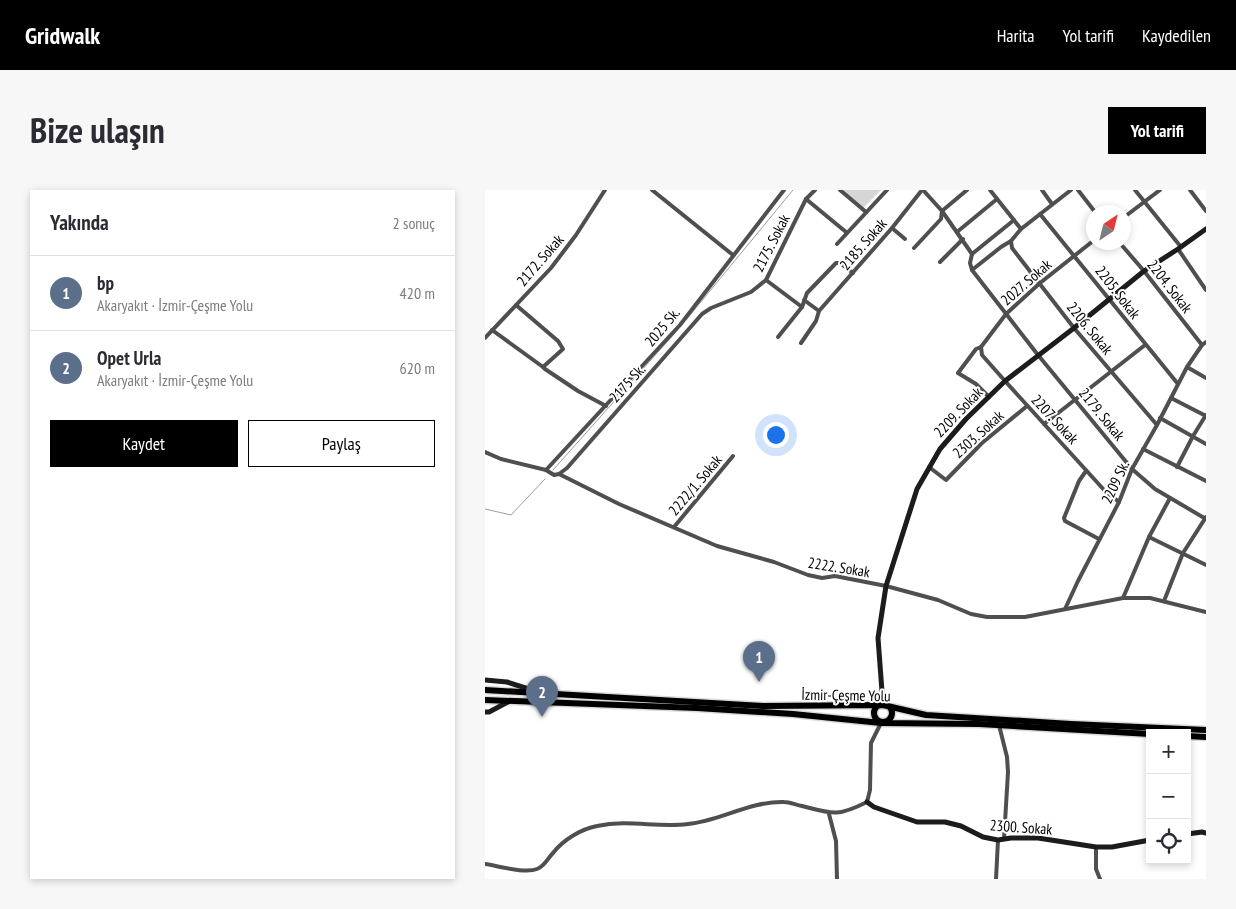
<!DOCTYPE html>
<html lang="tr">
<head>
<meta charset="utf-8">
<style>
	:root { --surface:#fff; --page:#f7f7f7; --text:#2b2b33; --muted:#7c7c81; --line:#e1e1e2; --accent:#000 }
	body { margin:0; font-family:"PT Sans Narrow",sans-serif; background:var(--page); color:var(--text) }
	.controls { position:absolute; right:15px; bottom:15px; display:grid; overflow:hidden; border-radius:0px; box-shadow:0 2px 8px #0003 }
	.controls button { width:45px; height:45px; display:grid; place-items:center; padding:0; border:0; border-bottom:1px solid var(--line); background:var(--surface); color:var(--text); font:25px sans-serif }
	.compass { position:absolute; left:601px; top:15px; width:45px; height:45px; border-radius:50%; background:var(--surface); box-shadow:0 2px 8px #0003; rotate:35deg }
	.you { position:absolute; left:290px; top:244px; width:18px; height:18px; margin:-12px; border:4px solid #fff; border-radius:50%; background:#1a73e8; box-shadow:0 0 0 8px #1a73e833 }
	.badge { display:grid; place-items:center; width:32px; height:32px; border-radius:50%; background:var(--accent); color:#fff; font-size:16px; font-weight:700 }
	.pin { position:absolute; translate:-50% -41px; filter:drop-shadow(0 1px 2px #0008) }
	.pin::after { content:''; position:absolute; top:26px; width:18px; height:15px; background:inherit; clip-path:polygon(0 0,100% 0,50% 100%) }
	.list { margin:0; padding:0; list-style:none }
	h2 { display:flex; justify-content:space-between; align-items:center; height:65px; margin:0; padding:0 20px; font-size:21px }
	h2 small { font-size:16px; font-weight:400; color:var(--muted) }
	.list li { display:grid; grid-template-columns:32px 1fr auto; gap:15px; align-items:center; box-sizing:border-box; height:75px; padding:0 20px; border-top:1px solid var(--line) }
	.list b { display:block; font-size:19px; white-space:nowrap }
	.list p { margin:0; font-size:16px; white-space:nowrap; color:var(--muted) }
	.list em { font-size:16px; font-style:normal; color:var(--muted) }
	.actions { display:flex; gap:10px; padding:15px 20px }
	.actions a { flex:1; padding:11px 0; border:1px solid var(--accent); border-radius:0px; text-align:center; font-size:18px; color:var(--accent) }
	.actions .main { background:var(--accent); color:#fff }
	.icon { flex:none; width:28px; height:28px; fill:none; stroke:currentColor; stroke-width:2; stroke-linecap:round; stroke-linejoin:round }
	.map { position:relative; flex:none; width:721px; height:689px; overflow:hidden; border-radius:0px }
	header { display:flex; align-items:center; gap:30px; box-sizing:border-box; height:70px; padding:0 25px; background:var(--accent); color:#fff }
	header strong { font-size:24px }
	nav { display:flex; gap:28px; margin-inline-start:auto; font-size:18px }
	.intro { display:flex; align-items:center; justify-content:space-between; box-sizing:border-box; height:120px; padding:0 30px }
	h1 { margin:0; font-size:35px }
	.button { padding:12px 22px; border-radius:0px; background:var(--accent); color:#fff; font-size:18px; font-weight:700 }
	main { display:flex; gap:30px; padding:0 30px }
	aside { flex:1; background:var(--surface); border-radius:0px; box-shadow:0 2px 8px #0003 }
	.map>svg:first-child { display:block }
	.green { fill:#d6d6d6 }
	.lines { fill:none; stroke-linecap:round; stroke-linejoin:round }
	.stream { stroke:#9d9d9d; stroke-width:1 }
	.highway-casing { stroke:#dbdbdb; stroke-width:9 }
	.street { stroke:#4f4f4f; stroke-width:4 }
	.secondary { stroke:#1c1c1c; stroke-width:5 }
	.highway { stroke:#000; stroke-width:6 }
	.labels { text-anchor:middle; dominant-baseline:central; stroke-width:4; stroke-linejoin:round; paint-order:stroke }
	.street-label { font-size:15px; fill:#000; stroke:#fff }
</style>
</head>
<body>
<header>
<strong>Gridwalk</strong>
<nav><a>Harita</a><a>Yol tarifi</a><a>Kaydedilen</a></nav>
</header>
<div class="intro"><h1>Bize ulaşın</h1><a class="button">Yol tarifi</a></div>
<main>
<aside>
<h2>Yakında<small>2 sonuç</small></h2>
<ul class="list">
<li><span class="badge" style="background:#5c6f8a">1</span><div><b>bp</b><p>Akaryakıt · İzmir-Çeşme Yolu</p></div><em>420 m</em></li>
<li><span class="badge" style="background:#5c6f8a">2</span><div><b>Opet Urla</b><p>Akaryakıt · İzmir-Çeşme Yolu</p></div><em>620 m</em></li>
</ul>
<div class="actions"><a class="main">Kaydet</a><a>Paylaş</a></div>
</aside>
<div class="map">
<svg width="721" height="689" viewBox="0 0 721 689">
	<rect width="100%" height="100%" fill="#fff"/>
	<polygon class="green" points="358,0 396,0 378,18"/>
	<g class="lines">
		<g class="stream">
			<polyline points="201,130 308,0"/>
			<polyline points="68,280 190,143"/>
			<polyline points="0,319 26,325 60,289"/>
		</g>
		<g class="highway-casing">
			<g id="highway">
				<polyline points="0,500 278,516 398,515 441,525 586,534 721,540"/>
				<polyline points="0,510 212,518 308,524 396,533 494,534 665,544"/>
				<circle cx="398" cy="523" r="9"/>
				<polyline points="702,546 721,547"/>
			</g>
		</g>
		<g class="street">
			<polyline points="167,0 248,65"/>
			<polyline points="355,0 381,22"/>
			<polyline points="438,0 457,21 487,64"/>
			<polyline points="505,0 536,39"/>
			<polyline points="557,0 567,14"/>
			<polyline points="593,0 610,22"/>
			<polyline points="650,0 696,57"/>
			<polyline points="705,0 721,21"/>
			<polyline points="321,9 361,42"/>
			<polyline points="555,24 693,194"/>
			<polyline points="638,28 675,0"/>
			<polyline points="529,30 487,64 485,73 487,80 553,165 647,279 670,299 721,329"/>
			<polyline points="407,38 420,49"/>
			<polyline points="472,42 512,9"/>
			<polyline points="526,51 527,58 589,138 672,235"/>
			<polyline points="634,52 659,81 717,155"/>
			<polyline points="352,54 402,0"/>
			<polyline points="429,58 456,29 457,21 482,0"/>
			<polyline points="693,59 721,100"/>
			<polyline points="455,72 478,49"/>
			<polyline points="487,80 516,57 526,51 536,39 586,0"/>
			<polyline points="281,90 317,117 322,103 351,73 355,73 368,83"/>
			<polyline points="319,110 334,121"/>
			<polyline points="31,115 73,151 78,159 58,177 60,179 93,201 121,216"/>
			<polyline points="7,140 58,177"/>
			<polyline points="293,147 317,117"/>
			<polyline points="0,148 66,78 91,45 120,0"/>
			<polyline points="316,153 331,131 334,121 407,38 437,0"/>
			<polyline points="496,157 497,165 520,191 620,301 634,312"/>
			<polyline points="702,177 721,188"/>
			<polyline points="504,207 491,194 473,183 491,159 496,157 521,124 555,93 608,51"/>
			<polyline points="686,208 721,226"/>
			<polyline points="675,228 721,254"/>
			<polyline points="559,234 660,155"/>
			<polyline points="658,259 721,291"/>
			<polyline points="0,262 16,269 61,280 69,285 74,284 134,314 232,356 289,372 323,385 337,388 350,386 401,396 453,410 486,424 502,427 540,427 638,408 665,408 721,422"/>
			<polyline points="444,277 461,290 497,253 542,216"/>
			<polyline points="692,277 708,246 721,225"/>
			<polyline points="61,280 195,135 299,0"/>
			<polyline points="601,281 594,291 579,328 580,331 614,349"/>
			<polyline points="74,284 82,278 217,124 226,118 266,102 281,90 321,9 330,0"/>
			<polyline points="189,337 248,266"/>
			<polyline points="664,347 685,308"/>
			<polyline points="638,408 664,347 721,375"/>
			<polyline points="679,411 698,363 721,327"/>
			<polyline points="580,419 593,391 634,312 647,279 672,235 702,177 717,155 721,152"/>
			<polyline points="514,535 522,567 523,582 519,649"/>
			<polyline points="344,624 351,651 352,689"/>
			<polyline points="611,657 611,679 615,689"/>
			<path d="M0,674C14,676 40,684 52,679C60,676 62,669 68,663C78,650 96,639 112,636C144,629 172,638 203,634C235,631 265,611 299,612C305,612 311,615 317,616C348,624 352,627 382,612L385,600L386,553L396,533"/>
			<polyline points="511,689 513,650"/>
		</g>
		<g class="secondary">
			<polyline points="0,490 22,492 50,501"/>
			<polyline points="398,515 393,448 401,396 432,299 455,259 481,229 520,191 589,138 659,81 693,59 721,39"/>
			<polyline points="0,522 4,522 25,511"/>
			<polyline points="382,612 389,617 432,632 460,632 476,636 498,647 513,650 526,648 553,648 611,657 627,657 665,650"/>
			<polyline points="702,644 717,642 721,643"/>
		</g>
		<use href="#highway" class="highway"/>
	</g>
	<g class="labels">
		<g class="street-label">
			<text transform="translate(286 53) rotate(-63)">2175. Sokak</text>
			<text transform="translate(378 54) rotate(-49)">2185. Sokak</text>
			<text transform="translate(55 70) rotate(-49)">2172. Sokak</text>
			<text transform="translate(541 92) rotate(-41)">2027. Sokak</text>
			<text transform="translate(685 96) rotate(52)">2204. Sokak</text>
			<text transform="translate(633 102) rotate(52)">2205. Sokak</text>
			<text transform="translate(177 137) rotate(-50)">2025 Sk.</text>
			<text transform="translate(605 138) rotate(51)">2206. Sokak</text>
			<text transform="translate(142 193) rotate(-48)">2175 Sk.</text>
			<text transform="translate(473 222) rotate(-46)">2209. Sokak</text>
			<text transform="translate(617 224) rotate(51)">2179. Sokak</text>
			<text transform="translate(570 229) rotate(47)">2207. Sokak</text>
			<text transform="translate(493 244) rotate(-42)">2303. Sokak</text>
			<text transform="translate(630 292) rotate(-65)">2209 Sk.</text>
			<text transform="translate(210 295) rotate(-50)">2222/1. Sokak</text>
			<text transform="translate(354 377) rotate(9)">2222. Sokak</text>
			<text transform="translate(361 505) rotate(1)">İzmir-Çeşme Yolu</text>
			<text transform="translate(536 637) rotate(4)">2300. Sokak</text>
		</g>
	</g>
</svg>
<div class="controls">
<button>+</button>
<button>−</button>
<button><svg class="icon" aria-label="locate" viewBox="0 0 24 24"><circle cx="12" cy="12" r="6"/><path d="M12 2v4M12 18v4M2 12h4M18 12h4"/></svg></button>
</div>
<svg class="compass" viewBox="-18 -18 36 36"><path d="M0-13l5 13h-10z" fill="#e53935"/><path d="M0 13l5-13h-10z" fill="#7c7c81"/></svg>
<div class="you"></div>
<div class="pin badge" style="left:274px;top:492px;background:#5c6f8a">1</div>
<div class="pin badge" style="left:57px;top:527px;background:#5c6f8a">2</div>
</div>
</main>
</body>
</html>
